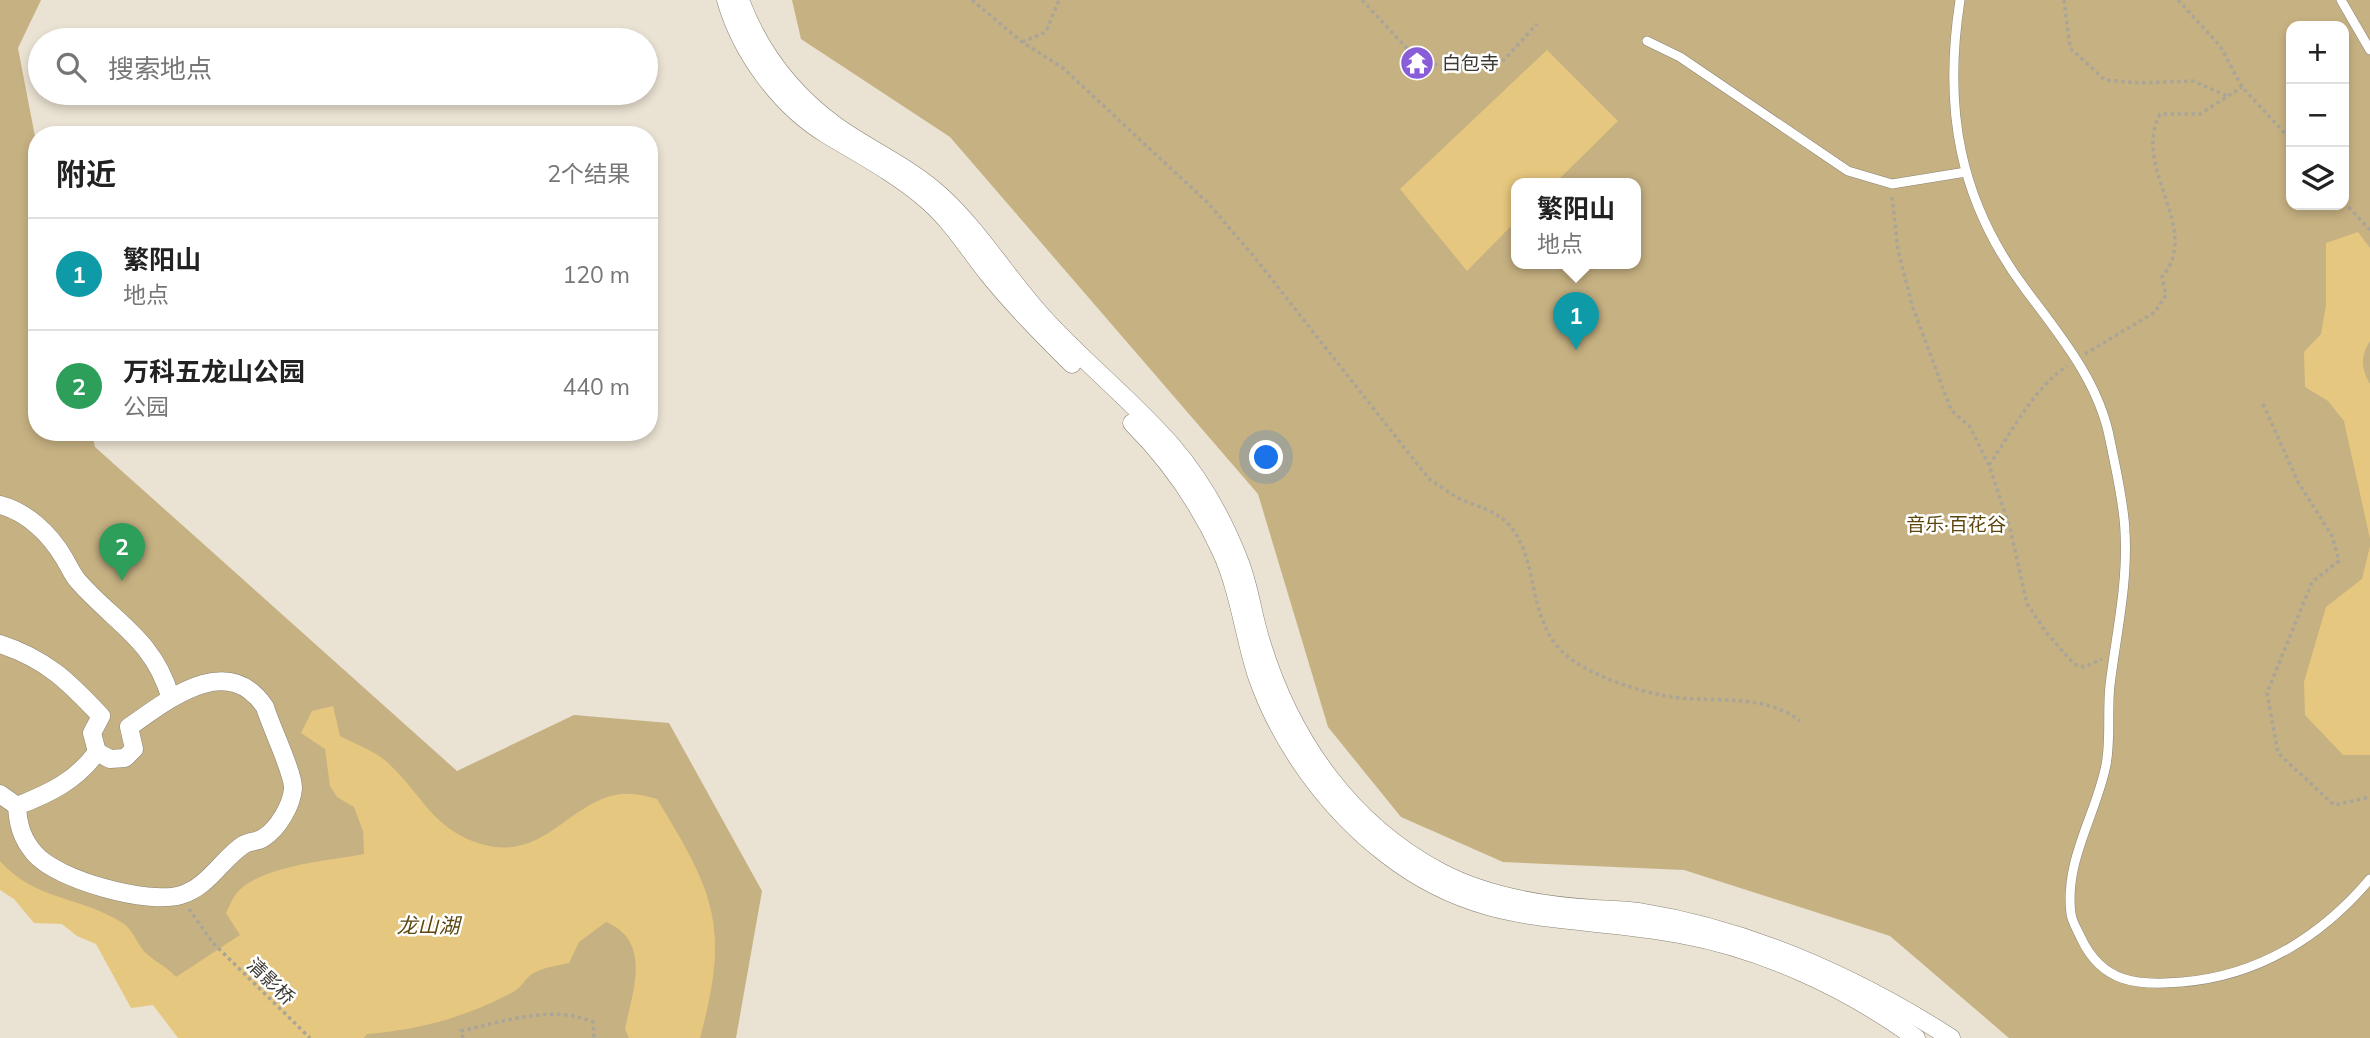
<!DOCTYPE html>
<html lang="zh">
<head>
<meta charset="utf-8">
<style>
	:root { --surface:#fff; --page:#f2f2f2; --text:#222; --muted:#767676; --line:#e0e0e0; --accent:#885dd7 }
	body { margin:0; font-family:Mulish,"Noto Sans SC",sans-serif; background:var(--page); color:var(--text) }
	.controls { position:absolute; right:21px; top:21px; display:grid; overflow:hidden; border-radius:14px; box-shadow:0 4px 10px #0003 }
	.controls button { width:63px; height:63px; display:grid; place-items:center; padding:0; border:0; border-bottom:2px solid var(--line); background:var(--surface); color:var(--text); font:35px sans-serif }
	.you { position:absolute; left:1267px; top:458px; width:24px; height:24px; margin:-18px; border:5px solid #fff; border-radius:50%; background:#1a73e8; box-shadow:0 0 0 10px #1a73e833 }
	.badge { display:grid; place-items:center; width:46px; height:46px; border-radius:50%; background:var(--accent); color:#fff; font-size:23px; font-weight:700 }
	.pin { position:absolute; translate:-50% -58px; filter:drop-shadow(0 2px 4px #0008) }
	.pin::after { content:''; position:absolute; top:37px; width:24px; height:21px; background:inherit; clip-path:polygon(0 0,100% 0,50% 100%) }
	.popup { position:absolute; left:1511px; top:178px; width:130px; height:91px; box-sizing:border-box; display:grid; place-content:center; border-radius:14px; background:var(--surface); filter:drop-shadow(0 2px 5px #0005); font-size:23px; white-space:nowrap; color:var(--muted) }
	.popup b { font-size:26px; color:var(--text) }
	.popup::after { content:''; position:absolute; left:50%; top:100%; margin-left:-14px; border:14px solid transparent; border-top-color:var(--surface) }
	.list { margin:0; padding:0; list-style:none }
	h2 { display:flex; justify-content:space-between; align-items:center; height:91px; margin:0; padding:0 28px; font-size:30px }
	h2 small { font-size:23px; font-weight:400; color:var(--muted) }
	.list li { display:grid; grid-template-columns:46px 1fr auto; gap:21px; align-items:center; box-sizing:border-box; height:112px; padding:0 28px; border-top:2px solid var(--line) }
	.list b { display:block; font-size:26px; white-space:nowrap }
	.list p { margin:0; font-size:23px; white-space:nowrap; color:var(--muted) }
	.list em { font-size:23px; font-style:normal; color:var(--muted) }
	.icon { flex:none; width:38px; height:38px; fill:none; stroke:currentColor; stroke-width:2; stroke-linecap:round; stroke-linejoin:round }
	.map { position:relative; flex:none; width:2370px; height:1038px; overflow:hidden }
	.search { position:absolute; background:var(--surface); box-shadow:0 4px 10px #0003; left:28px; top:28px; width:630px; height:77px; display:flex; align-items:center; gap:18px; box-sizing:border-box; padding:0 24px; border-radius:38px; color:var(--muted); font-size:26px }
	.panel { position:absolute; background:var(--surface); box-shadow:0 4px 10px #0003; left:28px; top:126px; width:630px; height:315px; border-radius:28px }
	.map>svg:first-child { display:block }
	.green { fill:#c6b182; fill-rule:evenodd }
	.water { fill:#e6c77f }
	.lines { fill:none; stroke-linecap:round; stroke-linejoin:round }
	.lane-casing { stroke:#8a8475; stroke-width:10 }
	.street-casing { stroke:#8a8475; stroke-width:19 }
	.path { stroke:#aba598; stroke-width:3.5; stroke-dasharray:3.5 3.5; stroke-linecap:butt }
	.lane { stroke:#fff; stroke-width:9 }
	.street { stroke:#fff; stroke-width:18 }
	.labels { text-anchor:middle; dominant-baseline:central; stroke-width:5; stroke-linejoin:round; paint-order:stroke }
	.poi-label { font-size:19px; fill:#3d3a33; stroke:#fff; text-anchor:start }
	.park-label { font-size:19px; fill:#5b460d; stroke:#fff }
	.street-label { font-size:19px; fill:#3d3a33; stroke:#fff }
	.water-label { font-size:21px; font-style:italic; fill:#5c470f; stroke:#fff }
</style>
</head>
<body>
<div class="map">
<svg width="2370" height="1038" viewBox="0 0 2370 1038">
	<rect width="100%" height="100%" fill="#eae2d2"/>
	<g class="green">
		<polygon points="0,0 41,0 18,48 37,147 37,432 92,432 95,447 457,771 574,715 669,723 762,891 736,1038 237,1038 0,869"/>
		<path d="M792,0H2370V1038H2009L1890,936L1684,870L1503,862L1401,817L1328,727L1258,494L950,137L801,39ZM2291,26H2344V205H2291ZM1516,184H1636V264H1516Z"/>
	</g>
	<g class="water">
		<polygon points="1547,50 1618,121 1554,184 1516,184 1516,221 1467,271 1400,189"/>
		<path d="M2358,232L2370,248V341C2360,356 2361,369 2370,384V539L2344,421L2328,401L2305,387L2304,352L2321,334L2326,305V243Z"/>
		<polygon points="2370,546 2370,755 2343,755 2305,715 2304,682 2326,607 2362,579"/>
		<path d="M333,706L340,736C355,744 375,751 387,762C420,792 432,828 478,843C541,864 565,806 615,795C630,792 643,795 657,799C715,894 730,927 700,1038H629L625,1029C633,990 652,941 606,922L579,942L569,963C557,966 543,967 532,974C525,979 521,988 513,992C467,1017 419,1030 367,1034L364,1038H178L153,1005L131,1008L96,944L77,936L62,924L34,923L14,899L0,890V861C35,901 82,896 124,924C132,930 137,942 143,950C152,961 167,966 176,977L240,935L226,913C229,907 232,899 236,894C259,865 330,861 364,854L363,831L354,807L337,797L330,786L325,749L301,733L312,711Z"/>
	</g>
	<g class="lines">
		<g class="lane-casing">
			<g id="lane">
				<path d="M1960,0C1943,109 1959,201 2026,290C2061,337 2099,382 2110,440C2116,470 2124,503 2125,532C2128,584 2116,635 2110,685C2107,712 2111,739 2106,765C2096,815 2064,861 2071,914C2072,922 2078,931 2081,938C2102,983 2137,986 2182,982C2258,976 2321,937 2370,879"/>
				<polyline points="2341,0 2370,50"/>
				<polyline points="1647,41 1680,57 1848,171 1892,184 1966,172"/>
			</g>
		</g>
		<g class="street-casing">
			<g id="street">
				<path d="M726,0C741,52 779,105 826,134C861,155 897,174 928,201C952,222 969,250 989,275C1015,307 1043,335 1072,364"/>
				<path d="M740,0C759,51 792,94 836,126C871,151 910,167 942,197C979,231 1006,276 1040,314C1081,360 1131,399 1172,446C1201,480 1224,521 1240,563C1250,589 1253,618 1262,645C1292,741 1350,824 1440,872C1487,897 1544,906 1596,909C1610,910 1625,910 1638,912C1751,930 1856,977 1951,1038"/>
				<path d="M1132,423C1169,460 1199,503 1221,551C1239,590 1244,636 1257,676C1281,745 1329,810 1386,854C1483,930 1568,913 1679,934C1763,949 1847,988 1916,1038"/>
				<path d="M0,505C27,512 50,534 64,558C69,566 72,574 78,581C115,623 153,639 170,696"/>
				<path d="M0,644C46,659 68,681 101,716L92,733L97,752C76,781 50,793 17,806"/>
				<path d="M0,794L17,806C18,825 22,839 35,854C58,880 148,905 181,895C208,887 221,860 243,845C249,841 257,842 263,838C278,829 292,805 293,788C293,772 271,727 265,707C227,651 168,700 129,727L134,749L125,758L110,759L97,752"/>
			</g>
		</g>
		<g class="path">
			<path d="M972,0L1022,42L1063,68L1208,203L1255,258L1429,479C1439,485 1449,493 1460,499C1478,507 1498,511 1511,527C1541,564 1525,626 1572,660C1598,678 1640,692 1672,697C1714,703 1765,693 1800,721"/>
			<polyline points="1362,0 1412,54 1447,69 1501,63 1537,24"/>
			<polyline points="2064,0 2070,48 2105,80 2140,83 2193,81 2227,96"/>
			<polyline points="2178,0 2220,46 2242,87 2291,140"/>
			<polyline points="1022,42 1046,32 1059,0"/>
			<polyline points="1892,197 1898,250 1912,305 1951,410 1970,427 1989,465 2010,528 2027,604 2046,632 2074,664 2084,667 2102,659"/>
			<polyline points="2344,202 2370,230"/>
			<path d="M2085,354L2155,312L2166,295L2162,277C2203,229 2131,168 2160,114H2200L2242,87"/>
			<polyline points="2263,404 2298,482 2332,536 2339,561 2312,582 2267,693 2278,753 2334,805 2370,797"/>
			<path d="M1989,465C2012,432 2033,389 2067,366"/>
			<polyline points="189,909 213,943 310,1038"/>
			<path d="M463,1038L461,1031C502,1022 553,1004 593,1022L594,1038"/>
		</g>
		<use href="#lane" class="lane"/>
		<use href="#street" class="street"/>
	</g>
	<defs>
		<g id="temple-disc" transform="scale(1.75)"><circle r="9.5" fill="#885dd7" stroke="#fff"/><path d="M0-6L5-2H3V0L6.5 2.5H4V6H1.5V3h-3V6H-4V2.5H-6.5L-3 0V-2H-5Z" fill="#fff"/></g>
	</defs>
	<g fill-rule="evenodd">
		<use href="#temple-disc" x="1417" y="63"/>
	</g>
	<g class="labels">
		<g class="poi-label">
			<text x="1442" y="63">白包寺</text>
		</g>
		<g class="park-label">
			<text x="1956" y="524">音乐·百花谷</text>
		</g>
		<g class="street-label">
			<text transform="translate(271 981) rotate(44)">清影桥</text>
		</g>
		<g class="water-label">
			<text x="428" y="925">龙山湖</text>
		</g>
	</g>
</svg>
<div class="controls">
<button>+</button>
<button>−</button>
<button><svg class="icon" aria-label="layers" viewBox="0 0 24 24"><path d="M12 4l9 5-9 5-9-5zM3 14l9 5 9-5"/></svg></button>
</div>
<div class="you"></div>
<div class="pin badge" style="left:1576px;top:350px;background:#0f9aa8">1</div>
<div class="popup"><b>繁阳山</b>地点</div>
<div class="pin badge" style="left:122px;top:581px;background:#2e9e5b">2</div>
<div class="search"><svg class="icon" aria-label="search" viewBox="0 0 24 24"><circle cx="10" cy="10" r="6"/><path d="M15 15l6 6"/></svg>搜索地点</div>
<section class="panel">
<h2>附近<small>2个结果</small></h2>
<ul class="list">
<li><span class="badge" style="background:#0f9aa8">1</span><div><b>繁阳山</b><p>地点</p></div><em>120 m</em></li>
<li><span class="badge" style="background:#2e9e5b">2</span><div><b>万科五龙山公园</b><p>公园</p></div><em>440 m</em></li>
</ul>
</section>
</div>
</body>
</html>
